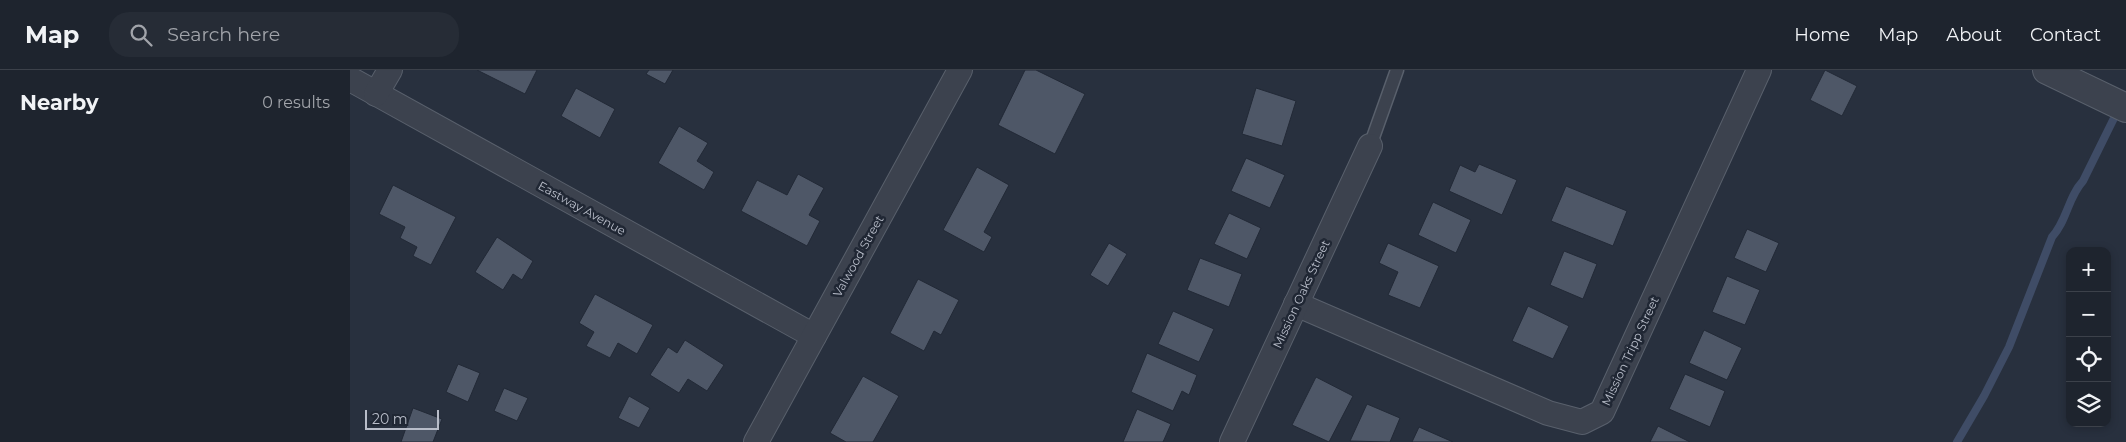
<!DOCTYPE html>
<html lang="en">
<head>
<meta charset="utf-8">
<style>
	:root { --surface:#1e242e; --page:#262c36; --text:#f1f3f6; --muted:#a1a4aa; --line:#3c414a }
	body { margin:0; font-family:Montserrat,sans-serif; background:var(--page); color:var(--text) }
	.controls { position:absolute; right:15px; bottom:15px; display:grid; overflow:hidden; border-radius:10px; box-shadow:0 2px 8px #0003 }
	.controls button { width:45px; height:45px; display:grid; place-items:center; padding:0; border:0; border-bottom:1px solid var(--line); background:var(--surface); color:var(--text); font:25px sans-serif }
	.scale { position:absolute; left:15px; bottom:12px; width:74px; box-sizing:border-box; padding-left:5px; border:2px solid #b8bdc9; border-top:0; font-size:14px; line-height:18px; white-space:nowrap; color:#b8bdc9; -webkit-text-stroke:4px #202734; paint-order:stroke }
	.list { margin:0; padding:0; list-style:none }
	h2 { display:flex; justify-content:space-between; align-items:center; height:65px; margin:0; padding:0 20px; font-size:21px }
	h2 small { font-size:16px; font-weight:400; color:var(--muted) }
	.icon { flex:none; width:28px; height:28px; fill:none; stroke:currentColor; stroke-width:2; stroke-linecap:round; stroke-linejoin:round }
	.map { position:relative; flex:none; width:1776px; height:372px; overflow:hidden }
	header { display:flex; align-items:center; gap:30px; box-sizing:border-box; height:70px; padding:0 25px; background:var(--surface); border-bottom:1px solid var(--line) }
	header strong { font-size:24px }
	nav { display:flex; gap:28px; margin-inline-start:auto; font-size:18px }
	.search { width:350px; height:45px; background:var(--page); display:flex; align-items:center; gap:12px; box-sizing:border-box; padding:0 18px; border-radius:20px; color:var(--muted); font-size:19px }
	main { display:flex }
	aside { flex:1; background:var(--surface) }
	.map>svg:first-child { display:block }
	.lines { fill:none; stroke-linecap:round; stroke-linejoin:round }
	.stream { stroke:#3f4c66; stroke-width:8 }
	.building { fill:#4e5767; stroke:#222936 }
	.service-casing { stroke:#59606c; stroke-width:15 }
	.minor-casing { stroke:#59606c; stroke-width:26 }
	.tertiary-casing { stroke:#59606c; stroke-width:30 }
	.service { stroke:#3c424e; stroke-width:12 }
	.minor { stroke:#3c424e; stroke-width:24 }
	.tertiary { stroke:#3c424e; stroke-width:28 }
	.labels { text-anchor:middle; dominant-baseline:central; stroke-width:5; stroke-linejoin:round; paint-order:stroke }
	.street-label { font-size:12px; fill:#b8bdc9; stroke:#202734 }
</style>
</head>
<body>
<header>
<strong>Map</strong>
<div class="search"><svg class="icon" aria-label="search" viewBox="0 0 24 24"><circle cx="10" cy="10" r="6"/><path d="M15 15l6 6"/></svg>Search here</div>
<nav><a>Home</a><a>Map</a><a>About</a><a>Contact</a></nav>
</header>
<main>
<aside>
<h2>Nearby<small>0 results</small></h2>
<ul class="list">
</ul>
</aside>
<div class="map">
<svg width="1776" height="372" viewBox="0 0 1776 372">
	<rect width="100%" height="100%" fill="#28303e"/>
	<g class="lines">
		<path class="stream" d="M1607,372L1634,326L1659,277L1702,167C1717,151 1718,127 1733,111L1768,40"/>
	</g>
	<g class="building">
		<polygon points="127,0 187,0 175,24"/>
		<polygon points="299,0 323,0 315,14 296,4"/>
		<polygon points="675,0 686,0 735,24 705,84 648,55"/>
		<polygon points="1475,0 1507,16 1492,46 1460,30"/>
		<polygon points="226,18 265,39 250,68 211,46"/>
		<polygon points="906,18 946,31 932,76 892,64"/>
		<polygon points="329,56 358,73 347,91 364,102 354,120 308,93"/>
		<polygon points="896,88 935,105 920,138 881,121"/>
		<polygon points="1129,94 1167,110 1152,145 1099,121 1110,95 1125,102"/>
		<polygon points="627,97 659,115 634,162 642,167 634,182 593,160"/>
		<polygon points="448,104 474,118 459,145 470,151 457,176 391,141 407,110 437,125"/>
		<polygon points="43,115 106,147 81,195 63,186 67,177 50,168 55,157 29,144"/>
		<polygon points="1216,116 1277,141 1263,176 1201,151"/>
		<polygon points="1083,132 1121,150 1106,183 1068,165"/>
		<polygon points="879,143 911,158 897,189 864,174"/>
		<polygon points="1397,159 1429,173 1416,202 1384,188"/>
		<polygon points="147,167 183,191 172,210 163,204 153,220 125,202"/>
		<polygon points="759,173 777,184 758,216 740,205"/>
		<polygon points="1038,173 1089,196 1070,238 1038,225 1048,202 1029,193"/>
		<polygon points="1214,181 1247,194 1233,229 1200,215"/>
		<polygon points="850,188 892,204 879,237 837,220"/>
		<polygon points="1377,206 1410,220 1395,255 1362,242"/>
		<polygon points="568,209 609,230 591,265 584,261 574,281 540,263"/>
		<polygon points="245,224 303,255 287,284 268,273 260,288 236,276 244,262 229,253"/>
		<polygon points="1178,236 1219,256 1203,289 1162,271"/>
		<polygon points="823,241 864,259 849,292 808,274"/>
		<polygon points="1354,260 1392,278 1377,310 1339,293"/>
		<polygon points="335,270 374,295 357,321 338,309 329,323 300,305 318,277 327,283"/>
		<polygon points="797,283 847,305 839,325 832,321 823,341 781,322"/>
		<polygon points="108,294 130,303 118,332 96,322"/>
		<polygon points="1335,304 1375,321 1360,357 1319,339"/>
		<polygon points="513,306 549,326 523,372 496,372 480,363"/>
		<polygon points="966,307 1003,326 979,372 942,355"/>
		<polygon points="154,318 178,328 167,351 144,341"/>
		<polygon points="279,326 300,338 289,358 268,348"/>
		<polygon points="1017,334 1050,348 1040,372 1000,371"/>
		<polygon points="63,338 92,349 83,372 51,372"/>
		<polygon points="787,339 821,354 813,372 773,372"/>
		<polygon points="1308,356 1340,372 1300,372"/>
		<polygon points="1069,357 1103,372 1062,372"/>
	</g>
	<g class="lines">
		<g class="service-casing">
			<polyline id="service" points="1020,76 1047,0"/>
		</g>
		<g class="minor-casing">
			<g id="minor">
				<polyline points="0,9 464,266"/>
				<polyline points="26,24 40,0"/>
				<polyline points="946,234 1198,343 1232,352 1252,342 1409,0"/>
				<polyline points="406,372 610,0"/>
				<polyline points="882,372 1020,76"/>
			</g>
		</g>
		<g class="tertiary-casing">
			<polyline id="tertiary" points="1697,0 1776,38"/>
		</g>
		<use href="#service" class="service"/>
		<use href="#minor" class="minor"/>
		<use href="#tertiary" class="tertiary"/>
	</g>
	<g class="labels">
		<g class="street-label">
			<text transform="translate(232 138) rotate(29)">Eastway Avenue</text>
			<text transform="translate(508 186) rotate(-61)">Valwood Street</text>
			<text transform="translate(951 224) rotate(-65)">Mission Oaks Street</text>
			<text transform="translate(1280 281) rotate(-65)">Mission Tripp Street</text>
		</g>
	</g>
</svg>
<div class="controls">
<button>+</button>
<button>−</button>
<button><svg class="icon" aria-label="locate" viewBox="0 0 24 24"><circle cx="12" cy="12" r="6"/><path d="M12 2v4M12 18v4M2 12h4M18 12h4"/></svg></button>
<button><svg class="icon" aria-label="layers" viewBox="0 0 24 24"><path d="M12 4l9 5-9 5-9-5zM3 14l9 5 9-5"/></svg></button>
</div>
<div class="scale">20 m</div>
</div>
</main>
</body>
</html>
